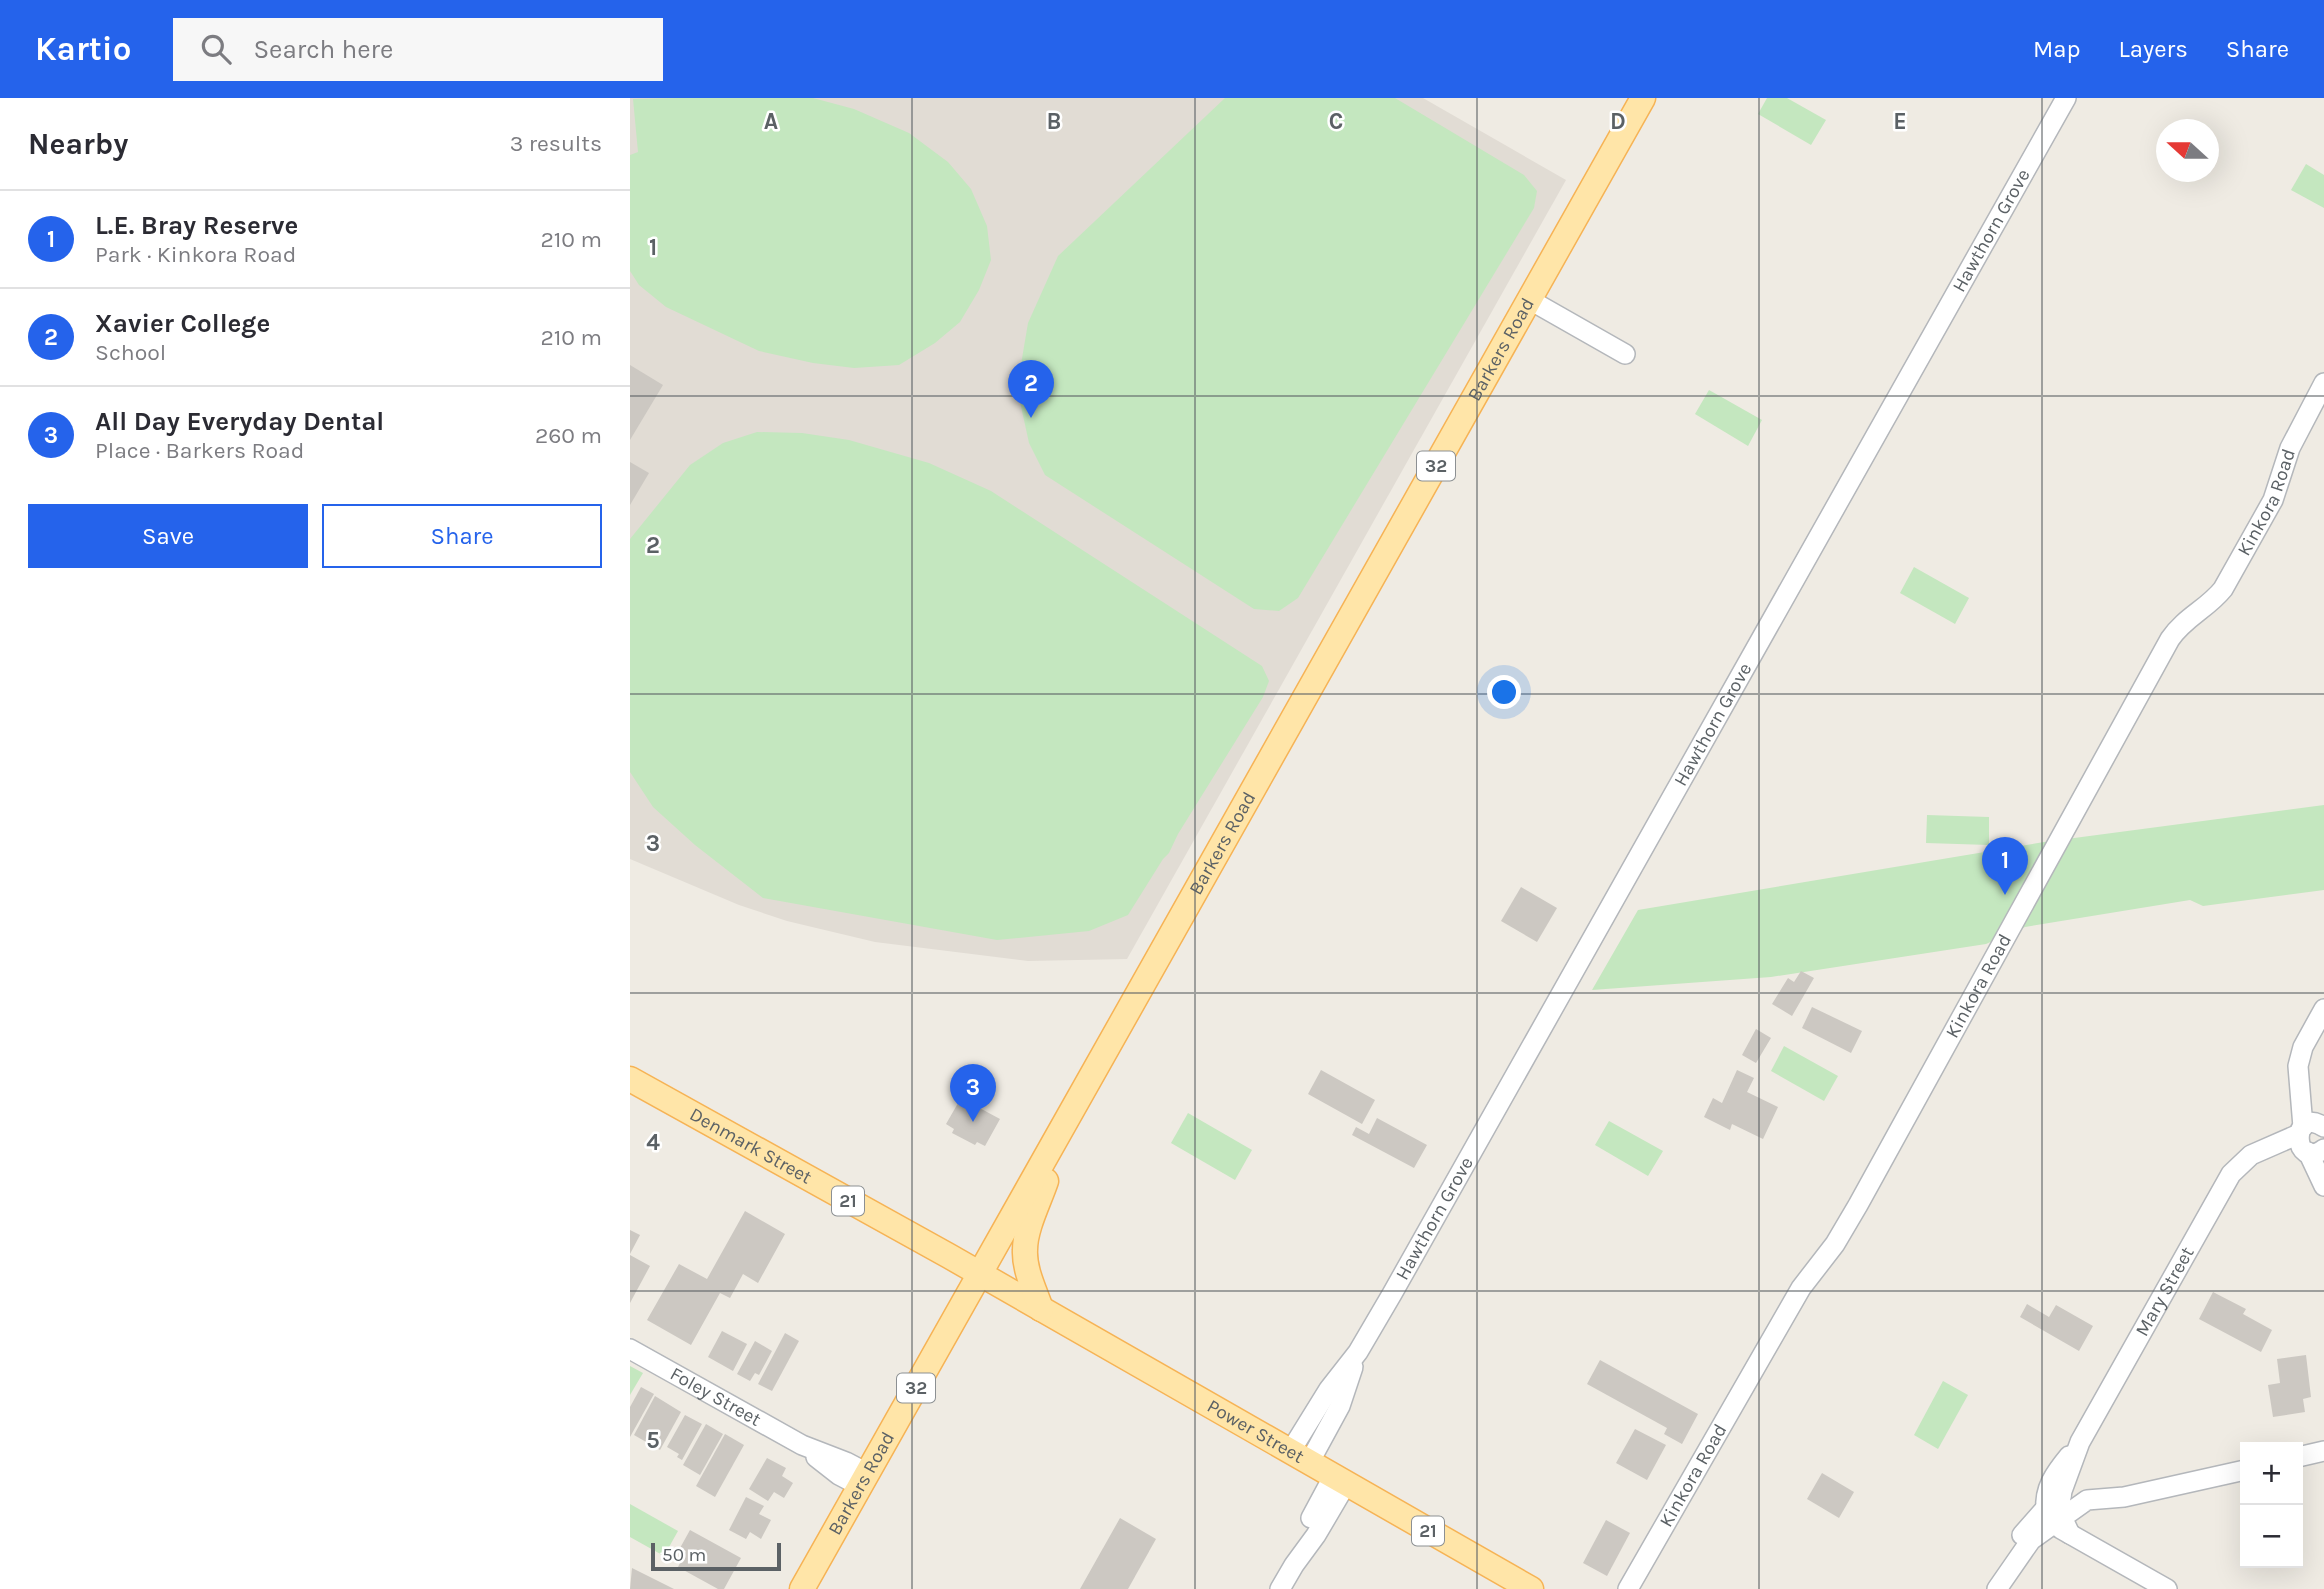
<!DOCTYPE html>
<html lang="en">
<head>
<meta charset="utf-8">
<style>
	:root { --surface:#fff; --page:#f7f7f7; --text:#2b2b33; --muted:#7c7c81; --line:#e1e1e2; --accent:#2563eb }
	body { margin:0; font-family:Karla,sans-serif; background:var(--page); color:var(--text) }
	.controls { position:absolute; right:21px; bottom:21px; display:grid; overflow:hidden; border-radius:0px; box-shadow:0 7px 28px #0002 }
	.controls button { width:63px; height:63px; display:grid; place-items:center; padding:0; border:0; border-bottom:2px solid var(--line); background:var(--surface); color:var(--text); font:35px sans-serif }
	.compass { position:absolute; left:1526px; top:21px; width:63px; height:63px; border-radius:50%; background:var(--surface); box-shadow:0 7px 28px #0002; rotate:291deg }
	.scale { position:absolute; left:21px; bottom:18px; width:130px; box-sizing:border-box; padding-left:7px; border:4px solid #5b6165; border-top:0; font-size:19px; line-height:24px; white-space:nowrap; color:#5b6165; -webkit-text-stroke:5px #fff; paint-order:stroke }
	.you { position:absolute; left:875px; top:595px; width:24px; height:24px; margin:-18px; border:5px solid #fff; border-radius:50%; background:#1a73e8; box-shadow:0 0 0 10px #1a73e833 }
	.badge { display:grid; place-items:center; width:46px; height:46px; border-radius:50%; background:var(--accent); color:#fff; font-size:23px; font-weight:700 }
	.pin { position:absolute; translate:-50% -58px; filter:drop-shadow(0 2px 4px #0008) }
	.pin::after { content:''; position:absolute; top:37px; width:24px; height:21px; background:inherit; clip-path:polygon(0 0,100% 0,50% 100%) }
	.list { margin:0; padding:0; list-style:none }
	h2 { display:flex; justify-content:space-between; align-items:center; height:91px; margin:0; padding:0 28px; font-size:30px }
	h2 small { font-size:23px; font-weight:400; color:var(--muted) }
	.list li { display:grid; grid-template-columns:46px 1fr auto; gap:21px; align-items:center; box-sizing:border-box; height:98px; padding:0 28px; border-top:2px solid var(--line) }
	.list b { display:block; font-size:26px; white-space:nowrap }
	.list p { margin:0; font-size:23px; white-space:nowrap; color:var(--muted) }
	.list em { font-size:23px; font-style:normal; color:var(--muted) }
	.actions { display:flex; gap:14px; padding:21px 28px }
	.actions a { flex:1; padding:16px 0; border:2px solid var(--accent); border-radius:0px; text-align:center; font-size:24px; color:var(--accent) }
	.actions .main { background:var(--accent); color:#fff }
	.icon { flex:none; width:38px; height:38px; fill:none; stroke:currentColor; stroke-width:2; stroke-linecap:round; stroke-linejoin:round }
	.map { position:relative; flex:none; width:1694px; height:1491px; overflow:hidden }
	header { display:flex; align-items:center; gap:42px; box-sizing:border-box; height:98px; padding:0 35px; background:var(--accent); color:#fff }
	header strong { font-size:33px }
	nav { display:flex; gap:38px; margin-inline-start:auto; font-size:24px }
	.search { width:490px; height:63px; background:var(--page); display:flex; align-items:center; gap:18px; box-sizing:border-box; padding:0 24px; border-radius:0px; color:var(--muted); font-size:26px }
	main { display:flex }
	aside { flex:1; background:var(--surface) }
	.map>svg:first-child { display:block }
	.education { fill:#e1dcd4 }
	.green { fill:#c4e7bf }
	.building { fill:#ccc8c2 }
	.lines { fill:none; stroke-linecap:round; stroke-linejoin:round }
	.minor-casing { stroke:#b4b7bb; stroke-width:22 }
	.major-casing { stroke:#f6b355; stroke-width:27 }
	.minor { stroke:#fff; stroke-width:19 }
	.major { stroke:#ffe5a8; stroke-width:24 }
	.grid { fill:none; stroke:#5b6165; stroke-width:2; stroke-opacity:0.55 }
	.labels { text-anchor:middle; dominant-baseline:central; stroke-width:5; stroke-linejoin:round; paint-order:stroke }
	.shield { fill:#fff; stroke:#8c9093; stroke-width:2 }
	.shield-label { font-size:18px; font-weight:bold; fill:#5b6165 }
	.street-label { font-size:19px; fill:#5b6165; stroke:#fff }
	.grid-label { font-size:23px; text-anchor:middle; font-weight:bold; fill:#5b6165; stroke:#fff; stroke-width:5; stroke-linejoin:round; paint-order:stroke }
</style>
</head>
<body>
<header>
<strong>Kartio</strong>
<div class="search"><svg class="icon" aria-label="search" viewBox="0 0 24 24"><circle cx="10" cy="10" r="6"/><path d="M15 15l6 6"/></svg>Search here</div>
<nav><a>Map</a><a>Layers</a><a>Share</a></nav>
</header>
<main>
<aside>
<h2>Nearby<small>3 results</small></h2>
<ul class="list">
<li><span class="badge">1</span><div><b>L.E. Bray Reserve</b><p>Park · Kinkora Road</p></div><em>210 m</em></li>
<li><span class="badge">2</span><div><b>Xavier College</b><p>School</p></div><em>210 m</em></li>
<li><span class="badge">3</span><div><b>All Day Everyday Dental</b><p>Place · Barkers Road</p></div><em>260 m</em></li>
</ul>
<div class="actions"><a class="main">Save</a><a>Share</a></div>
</aside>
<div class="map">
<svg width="1694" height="1491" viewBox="0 0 1694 1491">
	<rect width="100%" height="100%" fill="#efebe3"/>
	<polygon class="education" points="0,0 793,0 936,82 497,861 398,863 245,844 157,823 109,807 0,761"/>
	<g class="green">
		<polygon points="48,0 183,0 224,11 279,35 318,64 341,91 357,128 361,162 349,192 330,224 305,245 269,267 224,270 183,265 129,253 36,209 9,187 0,173 0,57 8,54 3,1"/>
		<polygon points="595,0 765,0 894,77 907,93 904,110 668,500 649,513 624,511 415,377 399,345 387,290 398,225 428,158"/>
		<polygon points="1137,0 1157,0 1196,22 1181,47 1128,16"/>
		<polygon points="1676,66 1694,77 1694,110 1661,92"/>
		<polygon points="1079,292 1132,322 1118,348 1065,316"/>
		<polygon points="127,334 172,335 219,342 299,365 361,393 632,568 639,583 633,599 548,736 539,755 533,761 498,817 459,833 367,842 133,800 65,747 23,709 0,674 0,441 60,367 93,345"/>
		<polygon points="1284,469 1339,500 1325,526 1270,495"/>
		<polygon points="1694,707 1694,792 1573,808 1560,802 1395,829 1356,846 1141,879 962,892 1008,812 1414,744"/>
		<polygon points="1297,717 1359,719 1359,747 1296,745"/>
		<polygon points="1154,948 1208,978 1194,1003 1141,973"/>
		<polygon points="558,1015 622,1052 605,1082 541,1045"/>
		<polygon points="979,1023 1033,1053 1018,1078 965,1047"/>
		<polygon points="0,1268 13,1275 0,1297"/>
		<polygon points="1313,1283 1338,1297 1308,1351 1284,1337"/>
		<polygon points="0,1406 48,1433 34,1458 0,1439"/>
	</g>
	<g class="building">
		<polygon points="0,267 33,287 0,342"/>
		<polygon points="0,364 19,375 0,407"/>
		<polygon points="891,789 927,810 907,844 871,823"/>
		<polygon points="1171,873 1184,880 1162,918 1142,906 1158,880 1164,884"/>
		<polygon points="1182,909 1232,933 1221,955 1172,930"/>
		<polygon points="1126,931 1141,940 1126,965 1112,957"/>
		<polygon points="691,972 745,1002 732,1026 678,996"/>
		<polygon points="1107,972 1124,980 1117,994 1148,1009 1133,1041 1102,1026 1100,1032 1074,1019 1083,1000 1092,1005"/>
		<polygon points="331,1000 370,1021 355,1048 347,1044 345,1047 322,1035 324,1031 316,1026"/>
		<polygon points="747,1020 797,1047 784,1070 722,1037 726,1029 739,1036"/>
		<polygon points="115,1113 155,1136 128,1185 113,1176 100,1200 90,1195 61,1247 17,1222 49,1166 77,1181"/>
		<polygon points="0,1132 10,1137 0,1156"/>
		<polygon points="0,1157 20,1168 0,1205"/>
		<polygon points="1583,1194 1616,1211 1613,1216 1642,1232 1631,1254 1569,1221"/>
		<polygon points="1397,1206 1419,1219 1426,1207 1463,1228 1449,1253 1390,1219"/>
		<polygon points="92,1233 117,1246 103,1273 78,1259"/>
		<polygon points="155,1235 169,1243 142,1293 128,1286"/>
		<polygon points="125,1243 142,1253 129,1277 125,1275 120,1283 107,1276"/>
		<polygon points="1676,1257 1681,1299 1673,1301 1675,1314 1643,1319 1638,1287 1650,1285 1647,1261"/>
		<polygon points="970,1262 1068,1316 1052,1346 1034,1336 1037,1330 957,1286"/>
		<polygon points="11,1289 24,1296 0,1339 0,1309"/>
		<polygon points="25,1298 51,1314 30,1352 4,1337"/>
		<polygon points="55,1317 72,1326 52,1362 47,1359 49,1356 37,1349"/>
		<polygon points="76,1326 93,1336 70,1377 53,1367"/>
		<polygon points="1005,1331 1036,1347 1017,1382 986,1365"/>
		<polygon points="95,1336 114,1347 85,1399 66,1388"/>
		<polygon points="137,1360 156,1370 152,1378 163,1385 154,1400 144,1394 138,1403 119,1391"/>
		<polygon points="1192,1375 1224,1394 1209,1420 1177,1401"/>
		<polygon points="116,1399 134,1408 129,1416 141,1422 131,1441 120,1434 116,1441 99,1432"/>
		<polygon points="490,1420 526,1441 498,1491 450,1491"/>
		<polygon points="976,1422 1000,1435 977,1478 953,1465"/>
		<polygon points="60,1432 111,1460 94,1491 88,1491 48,1469 56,1453 50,1450"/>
		<polygon points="2,1470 44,1491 0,1491"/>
	</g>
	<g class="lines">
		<g class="minor-casing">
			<g id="minor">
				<polyline points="900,202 995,256"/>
				<polyline points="1673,1029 1668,968 1673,949 1694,911"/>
				<path d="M1694,1029C1660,1007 1662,1074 1694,1051"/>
				<polyline points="1678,1054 1694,1088"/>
				<path id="s1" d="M0,1251L172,1347L216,1364L237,1375"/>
				<path id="s2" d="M660,1354L699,1291L728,1254L762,1196L1436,0"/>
				<polyline points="186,1359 209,1377 230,1388"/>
				<polyline points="1668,1359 1694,1353"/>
				<polyline points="679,1365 710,1308 723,1269"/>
				<path d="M1416,1412C1414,1390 1425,1375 1439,1358"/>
				<polyline points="681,1420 703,1379"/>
				<polyline points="1431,1431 1537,1491"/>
				<path id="s3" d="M1440,1436L1432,1419L1430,1405L1432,1393L1450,1344L1601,1076L1621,1057L1669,1036"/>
				<polyline points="1392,1437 1422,1403 1431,1398"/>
				<polyline points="650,1491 664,1467 686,1437 716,1386"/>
				<path id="s4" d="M998,1491L1171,1190L1205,1146L1228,1107L1540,541C1555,519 1577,511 1593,491L1643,402L1660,350L1694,285"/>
				<polyline points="1367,1491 1401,1442 1457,1402 1494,1399 1615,1372"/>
			</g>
		</g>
		<g class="major-casing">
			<g id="major">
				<path id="s5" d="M0,981L319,1158L901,1491"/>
				<path d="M411,1211C405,1193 394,1172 395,1152C395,1130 409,1104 416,1083"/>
				<path id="s6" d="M172,1491L1013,0"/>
			</g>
		</g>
		<use href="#minor" class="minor"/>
		<use href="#major" class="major"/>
	</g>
	<path class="grid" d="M282,0V1491M565,0V1491M847,0V1491M1129,0V1491M1412,0V1491M0,298H1694M0,596H1694M0,895H1694M0,1193H1694"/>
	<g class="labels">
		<g class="shield">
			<rect x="787" y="353.5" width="38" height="29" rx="5"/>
			<rect x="202" y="1088.5" width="32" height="29" rx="5"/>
			<rect x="267" y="1275.5" width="38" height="29" rx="5"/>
			<rect x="782" y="1418.5" width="32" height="29" rx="5"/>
		</g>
		<g class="shield-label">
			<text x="806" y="368">32</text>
			<text x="218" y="1103">21</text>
			<text x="286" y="1290">32</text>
			<text x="798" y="1433">21</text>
		</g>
		<g class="street-label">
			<text stroke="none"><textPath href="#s2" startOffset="1409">Hawthorn Grove</textPath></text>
			<text stroke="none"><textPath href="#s6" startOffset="1423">Barkers Road</textPath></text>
			<text stroke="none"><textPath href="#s4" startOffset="1265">Kinkora Road</textPath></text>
			<text stroke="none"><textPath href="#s2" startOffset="842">Hawthorn Grove</textPath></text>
			<text stroke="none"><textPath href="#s6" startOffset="856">Barkers Road</textPath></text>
			<text stroke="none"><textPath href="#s4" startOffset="698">Kinkora Road</textPath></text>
			<text stroke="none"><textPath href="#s5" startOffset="138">Denmark Street</textPath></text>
			<text stroke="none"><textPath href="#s2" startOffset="275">Hawthorn Grove</textPath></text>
			<text stroke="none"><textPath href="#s3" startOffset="270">Mary Street</textPath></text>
			<text stroke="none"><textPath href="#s1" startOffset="98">Foley Street</textPath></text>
			<text stroke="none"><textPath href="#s5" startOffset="718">Power Street</textPath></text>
			<text stroke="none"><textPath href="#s4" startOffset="131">Kinkora Road</textPath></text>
			<text stroke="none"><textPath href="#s6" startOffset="121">Barkers Road</textPath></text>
		</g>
	</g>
	<g class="grid-label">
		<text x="141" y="31">A</text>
		<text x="424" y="31">B</text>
		<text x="706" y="31">C</text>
		<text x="988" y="31">D</text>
		<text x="1270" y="31">E</text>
		<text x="23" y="157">1</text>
		<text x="23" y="455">2</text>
		<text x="23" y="753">3</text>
		<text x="23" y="1052">4</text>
		<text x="23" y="1350">5</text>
	</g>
</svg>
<div class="controls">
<button>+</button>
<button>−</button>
</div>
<svg class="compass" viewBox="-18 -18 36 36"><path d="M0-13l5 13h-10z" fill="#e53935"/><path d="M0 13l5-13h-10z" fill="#7c7c81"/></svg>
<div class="scale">50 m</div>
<div class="you"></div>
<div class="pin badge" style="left:1375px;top:797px">1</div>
<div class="pin badge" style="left:401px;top:320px">2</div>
<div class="pin badge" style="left:343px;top:1024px">3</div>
</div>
</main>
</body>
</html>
